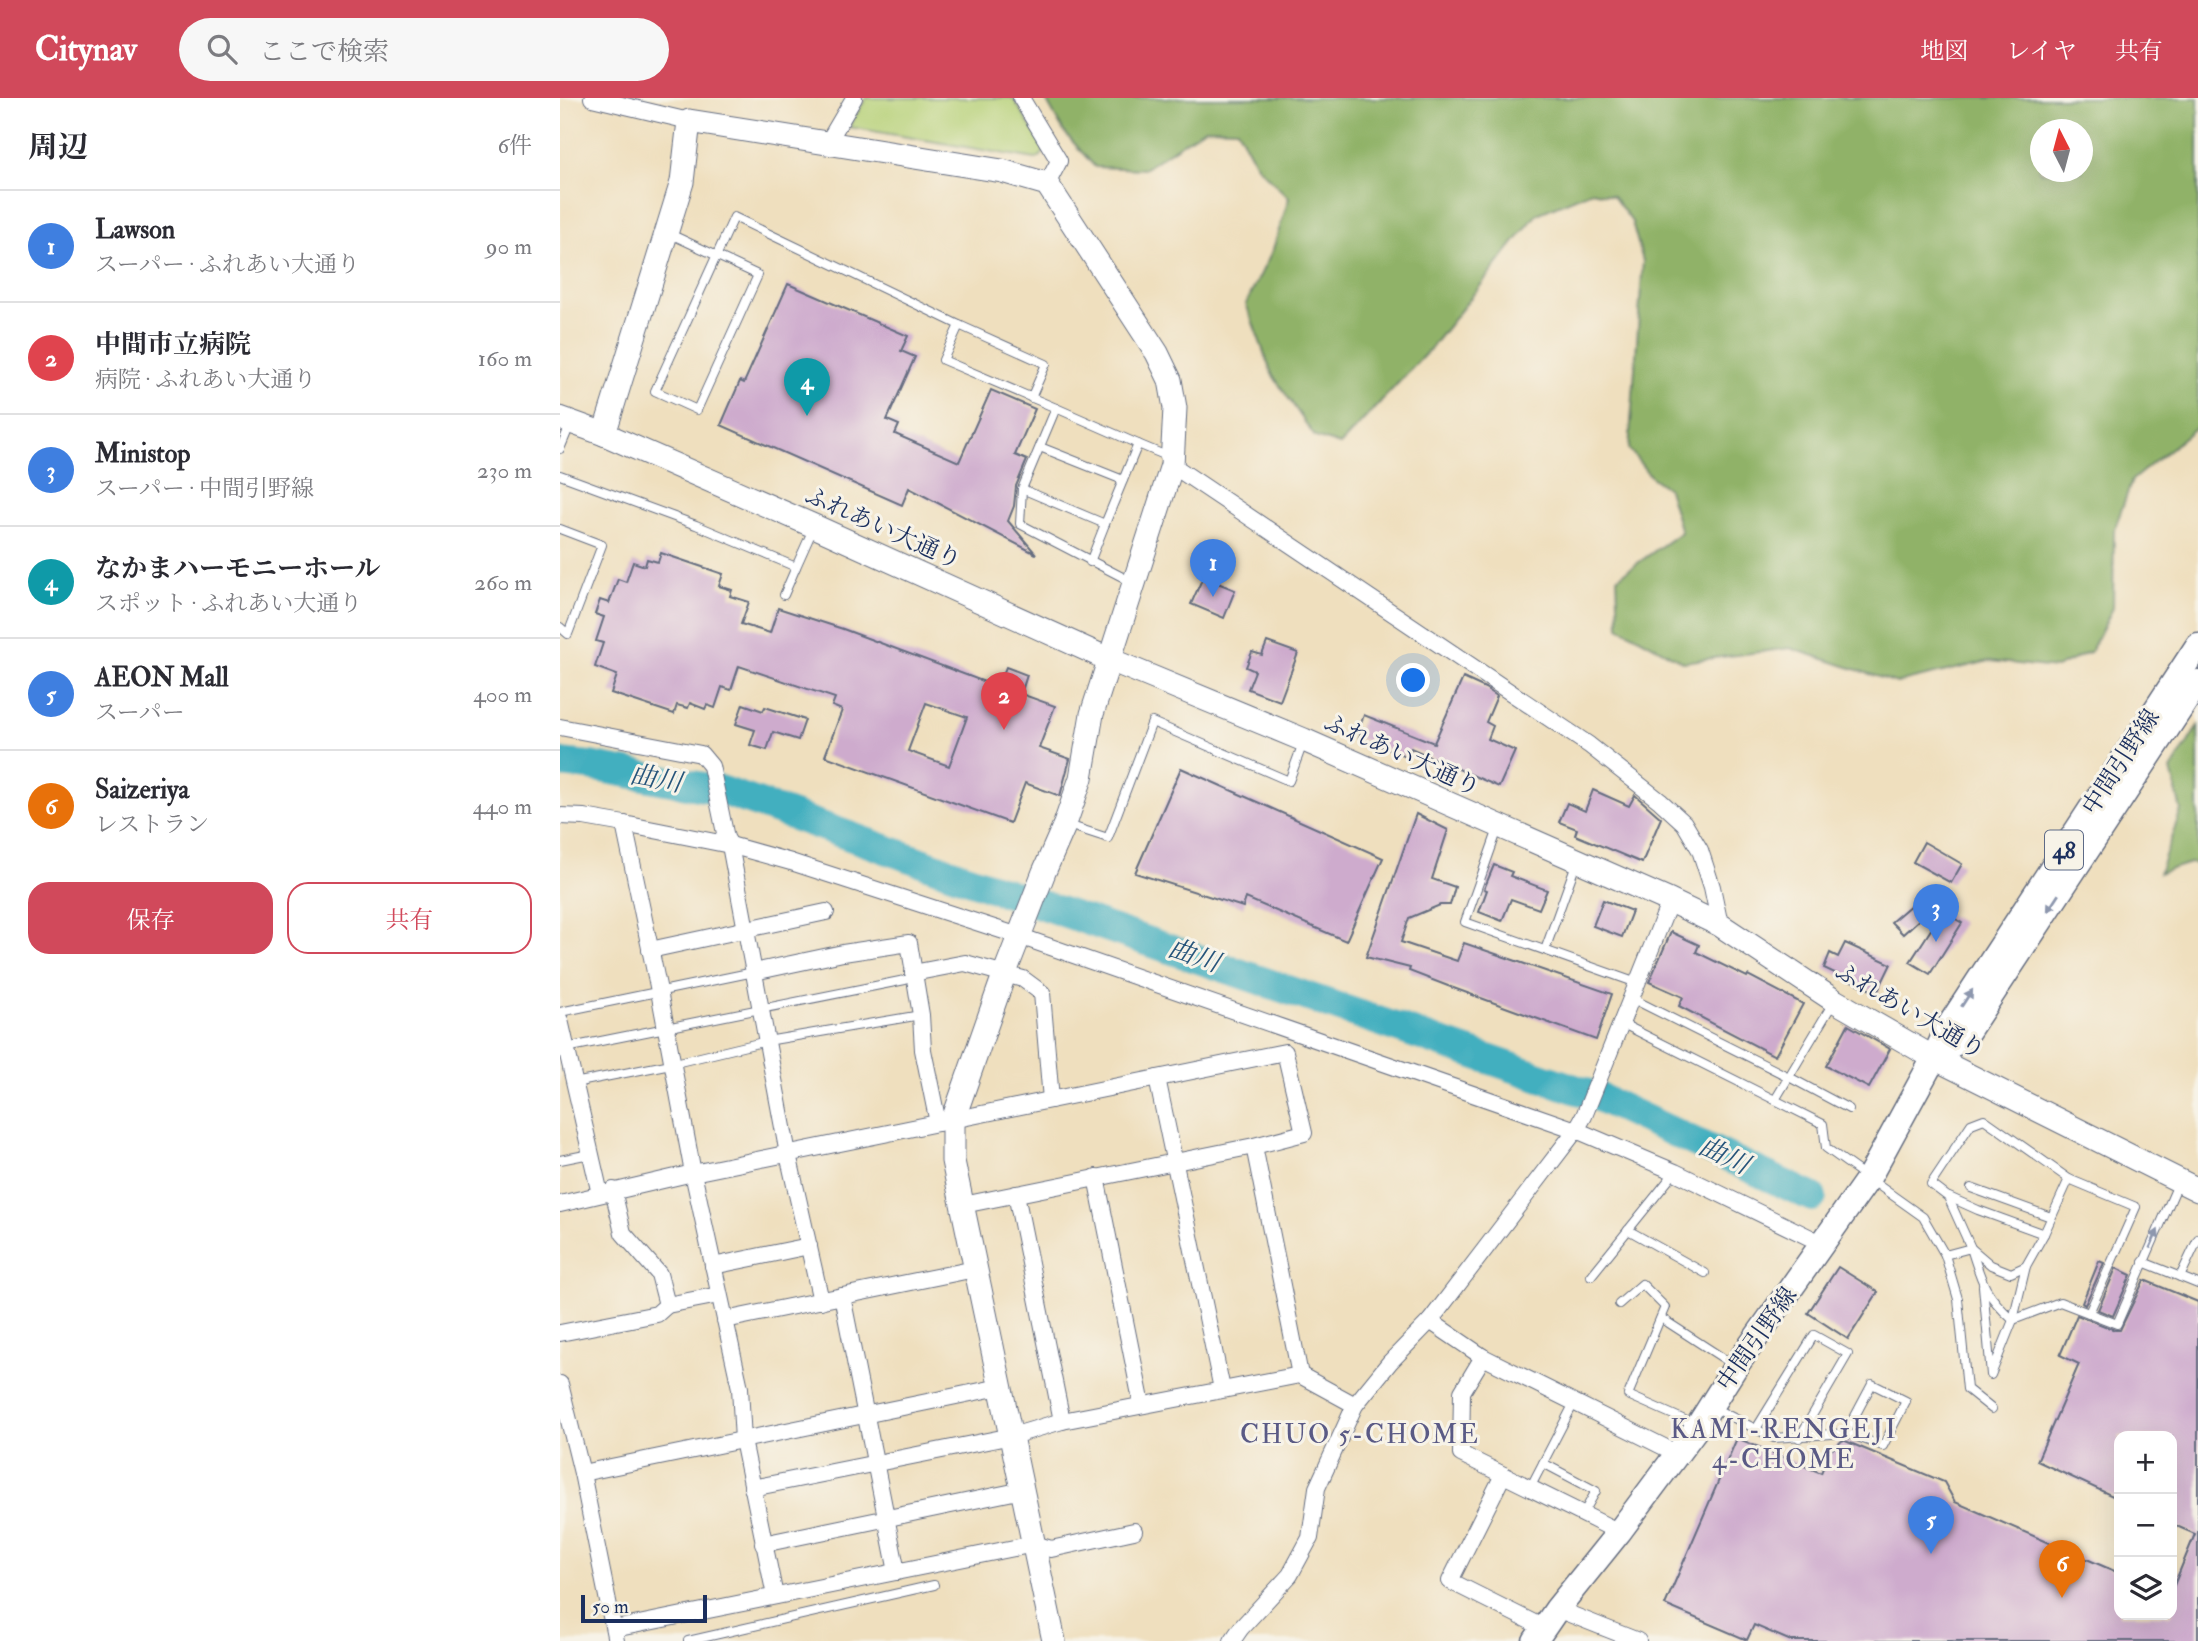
<!DOCTYPE html>
<html lang="ja">
<head>
<meta charset="utf-8">
<style>
	:root { --surface:#fff; --page:#f7f7f7; --text:#2b2b33; --muted:#7c7c81; --line:#e1e1e2; --accent:#d1495b }
	body { margin:0; font-family:"IM FELL Double Pica","Noto Serif JP",serif; background:var(--page); color:var(--text) }
	.controls { position:absolute; right:21px; bottom:21px; display:grid; overflow:hidden; border-radius:14px; box-shadow:0 7px 28px #0002 }
	.controls button { width:63px; height:63px; display:grid; place-items:center; padding:0; border:0; border-bottom:2px solid var(--line); background:var(--surface); color:var(--text); font:35px sans-serif }
	.compass { position:absolute; left:1470px; top:21px; width:63px; height:63px; border-radius:50%; background:var(--surface); box-shadow:0 7px 28px #0002; rotate:354deg }
	.scale { position:absolute; left:21px; bottom:18px; width:126px; box-sizing:border-box; padding-left:7px; border:4px solid #1b2f5e; border-top:0; font-size:19px; line-height:24px; white-space:nowrap; color:#1b2f5e; -webkit-text-stroke:5px #f7f3e8; paint-order:stroke }
	.you { position:absolute; left:854px; top:583px; width:24px; height:24px; margin:-18px; border:5px solid #fff; border-radius:50%; background:#1a73e8; box-shadow:0 0 0 10px #1a73e833 }
	.badge { display:grid; place-items:center; width:46px; height:46px; border-radius:50%; background:var(--accent); color:#fff; font-size:23px; font-weight:700 }
	.pin { position:absolute; translate:-50% -58px; filter:drop-shadow(0 2px 4px #0008) }
	.pin::after { content:''; position:absolute; top:37px; width:24px; height:21px; background:inherit; clip-path:polygon(0 0,100% 0,50% 100%) }
	.list { margin:0; padding:0; list-style:none }
	h2 { display:flex; justify-content:space-between; align-items:center; height:91px; margin:0; padding:0 28px; font-size:30px }
	h2 small { font-size:23px; font-weight:400; color:var(--muted) }
	.list li { display:grid; grid-template-columns:46px 1fr auto; gap:21px; align-items:center; box-sizing:border-box; height:112px; padding:0 28px; border-top:2px solid var(--line) }
	.list b { display:block; font-size:26px; white-space:nowrap }
	.list p { margin:0; font-size:23px; white-space:nowrap; color:var(--muted) }
	.list em { font-size:23px; font-style:normal; color:var(--muted) }
	.actions { display:flex; gap:14px; padding:21px 28px }
	.actions a { flex:1; padding:16px 0; border:2px solid var(--accent); border-radius:21px; text-align:center; font-size:24px; color:var(--accent) }
	.actions .main { background:var(--accent); color:#fff }
	.icon { flex:none; width:38px; height:38px; fill:none; stroke:currentColor; stroke-width:2; stroke-linecap:round; stroke-linejoin:round }
	.map { position:relative; flex:none; width:1638px; height:1543px; overflow:hidden }
	header { display:flex; align-items:center; gap:42px; box-sizing:border-box; height:98px; padding:0 35px; background:var(--accent); color:#fff }
	header strong { font-size:33px }
	nav { display:flex; gap:38px; margin-inline-start:auto; font-size:24px }
	.search { width:490px; height:63px; background:var(--page); display:flex; align-items:center; gap:18px; box-sizing:border-box; padding:0 24px; border-radius:38px; color:var(--muted); font-size:26px }
	main { display:flex }
	aside { flex:1; background:var(--surface) }
	.map>svg:first-child { display:block }
	.green { fill:#b5d076; stroke:#68806a; stroke-width:2 }
	.forest { fill:#90b267; stroke:#567062; stroke-width:2; fill-rule:evenodd }
	.lines { fill:none; stroke-linecap:round; stroke-linejoin:round }
	.river { stroke:#42afbf; stroke-width:30 }
	.building { fill:#ceabcd; fill-rule:evenodd }
	.lane-casing { stroke:#656d80; stroke-width:10 }
	.street-casing { stroke:#656d80; stroke-width:18 }
	.secondary-casing { stroke:#656d80; stroke-width:25 }
	.primary-casing { stroke:#656d80; stroke-width:27 }
	.lane { stroke:#fff; stroke-width:8 }
	.street { stroke:#fff; stroke-width:16 }
	.secondary { stroke:#fff; stroke-width:23 }
	.primary { stroke:#fff; stroke-width:24 }
	.oneway { fill:#8d97ae }
	.labels { text-anchor:middle; dominant-baseline:central; stroke-width:6; stroke-linejoin:round; paint-order:stroke }
	.shield { fill:#f7f3e8; stroke:#5d6a87; stroke-width:2 }
	.shield-label { font-size:23px; font-weight:bold; fill:#1b2f5e }
	.street-label { font-size:24px; fill:#1b2f5e; stroke:#f7f3e8 }
	.water-label { font-size:26px; font-style:italic; fill:#27557b; stroke:#f7f3e8 }
	.neighbourhood-label { font-size:26px; letter-spacing:2px; fill:#5a5a85; stroke:#f7f3e8 }
</style>
</head>
<body>
<header>
<strong>Citynav</strong>
<div class="search"><svg class="icon" aria-label="search" viewBox="0 0 24 24"><circle cx="10" cy="10" r="6"/><path d="M15 15l6 6"/></svg>ここで検索</div>
<nav><a>地図</a><a>レイヤ</a><a>共有</a></nav>
</header>
<main>
<aside>
<h2>周辺<small>6件</small></h2>
<ul class="list">
<li><span class="badge" style="background:#3f7fe0">1</span><div><b>Lawson</b><p>スーパー · ふれあい大通り</p></div><em>90 m</em></li>
<li><span class="badge" style="background:#e0444e">2</span><div><b>中間市立病院</b><p>病院 · ふれあい大通り</p></div><em>160 m</em></li>
<li><span class="badge" style="background:#3f7fe0">3</span><div><b>Ministop</b><p>スーパー · 中間引野線</p></div><em>230 m</em></li>
<li><span class="badge" style="background:#0f9aa8">4</span><div><b>なかまハーモニーホール</b><p>スポット · ふれあい大通り</p></div><em>260 m</em></li>
<li><span class="badge" style="background:#3f7fe0">5</span><div><b>AEON Mall</b><p>スーパー</p></div><em>400 m</em></li>
<li><span class="badge" style="background:#e8710a">6</span><div><b>Saizeriya</b><p>レストラン</p></div><em>440 m</em></li>
</ul>
<div class="actions"><a class="main">保存</a><a>共有</a></div>
</aside>
<div class="map">
<svg width="1638" height="1543" viewBox="0 0 1638 1543">
	<rect width="100%" height="100%" fill="#f7f3e8"/>
	<filter id="ink" filterUnits="userSpaceOnUse"><feTurbulence type="fractalNoise" baseFrequency=".0143" numOctaves="2"/><feDisplacementMap in="SourceGraphic" scale="14" xChannelSelector="R" yChannelSelector="G"/><feConvolveMatrix kernelMatrix="1 2 1 2 8 2 1 2 1" color-interpolation-filters="sRGB"/></filter>
	<filter id="wash" filterUnits="userSpaceOnUse"><feTurbulence type="fractalNoise" baseFrequency=".00686" numOctaves="4" result="noise"/><feDisplacementMap in="SourceGraphic" scale="28" xChannelSelector="R" yChannelSelector="G"/><feGaussianBlur stdDeviation="1.57" result="paint"/><feColorMatrix in="noise" values="0 0 0 0 0 0 0 0 0 0 0 0 0 0 0 0 0 1.4 0 .05"/><feComposite in="paint" operator="in"/></filter>
	<g filter="url(#wash)">
		<rect width="100%" height="100%" fill="#efdfbe"/>
		<polygon class="green" points="306,0 453,0 485,52 481,58 475,61 289,29"/>
		<g class="forest">
			<path d="M485,0H1638V328L1572,382L1554,433L1553,510L1531,553L1496,570L1429,563L1337,585L1230,550L1123,564L1059,529L1057,480L1121,434L1108,391L1091,379L1069,351L1083,163L1072,124L1053,98L1032,93L977,116L870,251L780,347L755,339L712,276L686,206L713,151L729,100L697,68L677,31L645,30L584,71L535,69L504,34ZM1480,32H1522V74H1480Z"/>
			<polygon points="1638,628 1638,766 1630,765 1599,775 1621,712 1611,672"/>
		</g>
		<g class="lines">
			<polyline class="river" points="0,665 30,668 160,692 186,701 456,798 1038,999 1252,1099"/>
		</g>
		<g id="blocks">
			<g class="building">
				<polygon points="228,186 348,238 341,253 355,259 327,322 339,327 335,336 399,364 431,292 475,311 455,357 467,362 456,388 454,408 448,423 476,456 349,390 342,407 161,327 180,283 184,285"/>
				<path d="M101,455L163,476L159,488L172,492L170,498L189,504L181,526L210,535L218,510L283,531L438,589L446,569L467,577L461,596L495,608L479,650L510,661L500,698L465,685L450,725L265,658L282,612L272,608L275,600L179,568L171,592L162,589L155,610L147,607L145,611L130,605L128,610L117,607L114,616L51,595L57,577L35,569L43,545L36,543L44,519L35,516L40,502L49,505L58,481L66,484L73,464L85,468L87,461L98,464ZM366,605L407,619L389,668L348,653Z"/>
				<polygon points="643,479 675,492 664,520 631,506"/>
				<polygon points="707,544 738,555 720,603 688,591 695,573 686,569 692,554 702,557"/>
				<polygon points="903,580 925,590 937,598 926,624 933,628 928,641 955,653 939,689 851,650 848,659 799,640 802,632 799,630 804,617 874,645"/>
				<polygon points="183,606 203,613 205,609 245,622 238,642 213,634 207,652 190,647 195,632 176,626"/>
				<polygon points="621,670 823,760 786,843 686,800 683,809 575,775"/>
				<polygon points="1033,692 1069,708 1075,697 1101,720 1082,765 1015,737 1017,731 999,724 1007,705 1025,713"/>
				<polygon points="856,716 888,732 872,781 895,789 890,807 880,807 849,820 841,844 897,863 904,845 1052,896 1036,942 888,888 849,873 850,870 806,859"/>
				<polygon points="1364,744 1402,766 1391,785 1353,764"/>
				<polygon points="934,767 952,774 950,778 987,792 979,811 951,801 942,823 919,814 927,792 924,791"/>
				<polygon points="1043,802 1072,813 1062,839 1033,828"/>
				<polygon points="1351,807 1362,819 1343,836 1331,824"/>
				<polygon points="1383,813 1402,825 1370,876 1350,864"/>
				<polygon points="1111,834 1139,847 1136,854 1187,879 1188,877 1243,906 1215,958 1119,908 1123,899 1089,884"/>
				<polygon points="1285,845 1331,866 1317,895 1264,870 1270,855 1278,859"/>
				<polygon points="1288,927 1330,951 1309,990 1266,968"/>
				<polygon points="1539,1163 1544,1165 1525,1207 1522,1205"/>
				<polygon points="1278,1169 1318,1194 1288,1241 1248,1215"/>
				<polygon points="1556,1170 1571,1177 1553,1218 1538,1212"/>
				<polygon points="1584,1182 1638,1204 1638,1543 1231,1543 1194,1527 1187,1542 1105,1507 1177,1340 1261,1375 1270,1353 1283,1342 1384,1384 1395,1404 1559,1475 1559,1517 1612,1517 1612,1492 1635,1436 1612,1426 1612,1338 1559,1338 1559,1401 1477,1363 1519,1266 1500,1257 1517,1217 1555,1232 1560,1232"/>
			</g>
		</g>
	</g>
	<g filter="url(#ink)">
		<use href="#blocks" fill-opacity="0" stroke="#656d80" stroke-width="2"/>
		<g class="lines">
			<g class="lane-casing">
				<g id="lane">
					<polyline points="108,135 198,177 137,312 95,293 174,119 399,227"/>
					<polyline points="471,300 486,266 399,227 383,262 496,310"/>
					<polyline points="480,349 563,382"/>
					<polyline points="0,351 10,327"/>
					<polyline points="0,377 136,427 236,469 253,431"/>
					<polyline points="462,391 496,310 578,346"/>
					<polyline points="545,426 578,346 609,359"/>
					<polyline points="0,431 42,447 8,536 0,529"/>
					<polyline points="530,464 545,426 462,391 460,426 572,484"/>
					<polyline points="224,497 236,469"/>
					<polyline points="508,727 548,740 592,624 729,683 743,645"/>
					<polyline points="939,728 905,824 1077,885"/>
					<polyline points="985,852 1017,763"/>
					<polyline points="1071,900 1229,979 1289,1011"/>
					<polyline points="0,914 194,874"/>
					<polyline points="1061,925 1263,1026 1266,1050 1363,1119 1385,1157 1398,1201 1407,1291 1432,1311"/>
					<polyline points="6,950 345,882"/>
					<polyline points="14,985 111,966 207,943 361,917"/>
					<polyline points="1215,1002 1273,905"/>
					<polyline points="0,1062 30,1056"/>
					<polyline points="1411,1090 1491,1119"/>
					<polyline points="1389,1099 1418,1112 1484,1136"/>
					<polyline points="1068,1132 1145,1175"/>
					<path d="M1385,1157L1411,1150C1422,1185 1425,1197 1453,1222L1500,1204L1557,1226L1618,1086"/>
					<polyline points="1583,1164 1638,1186"/>
					<polyline points="1466,1168 1451,1175 1431,1167 1411,1150 1388,1099 1371,1086 1411,1026 1424,1021 1509,1081 1576,1109 1529,1215"/>
					<polyline points="1031,1178 1115,1074"/>
					<polyline points="1620,1179 1638,1141"/>
					<polyline points="1423,1188 1431,1277 1453,1222 1466,1168 1484,1136 1509,1081"/>
					<polyline points="1059,1206 1082,1186 1105,1209 1068,1297 1136,1327"/>
					<polyline points="1101,1220 1172,1266"/>
					<polyline points="1154,1310 1214,1340 1286,1335 1312,1286 1346,1303 1323,1348 1286,1335"/>
					<polyline points="1196,1331 1254,1237 1288,1256 1239,1340"/>
					<polyline points="983,1365 1036,1393 1023,1416"/>
					<polyline points="970,1390 1014,1305"/>
					<polyline points="128,1543 374,1487"/>
				</g>
			</g>
			<g class="street-casing">
				<g id="street">
					<polyline points="32,0 129,23"/>
					<polyline points="461,0 499,63 487,86"/>
					<polyline points="267,46 294,0"/>
					<polyline points="612,367 1029,647 1100,703 1124,725 1140,752 1152,789 1160,827"/>
					<polyline points="0,629 141,656 151,668 166,740 170,747 228,1056 261,1203"/>
					<polyline points="0,718 24,719 64,726 170,747 231,764 459,838 1016,1032 1115,1074 1263,1146"/>
					<polyline points="64,726 99,893 133,1075 180,1290 183,1342 215,1498"/>
					<polyline points="90,852 266,814"/>
					<polyline points="194,874 283,855 349,845 361,917 363,952 378,1025"/>
					<polyline points="353,875 405,865 463,881 482,895 491,1002"/>
					<polyline points="0,922 40,1096"/>
					<polyline points="597,980 662,1291"/>
					<polyline points="694,1048 740,1277"/>
					<polyline points="536,1079 582,1307"/>
					<polyline points="53,1092 63,1135 99,1176 107,1207 159,1197"/>
					<polyline points="456,1096 502,1323"/>
					<polyline points="0,1106 133,1075 725,954 744,1035 694,1048 403,1107"/>
					<polyline points="153,1168 249,1148"/>
					<polyline points="282,1198 337,1474"/>
					<polyline points="165,1222 415,1171"/>
					<polyline points="870,1223 923,1259 1118,1356"/>
					<polyline points="0,1235 97,1216 107,1207"/>
					<polyline points="923,1259 902,1294 901,1356 1059,1434"/>
					<polyline points="0,1286 22,1375 56,1543"/>
					<polyline points="22,1375 440,1289"/>
					<polyline points="943,1377 890,1483 984,1530"/>
					<polyline points="192,1390 452,1338 502,1323 740,1277 795,1307"/>
					<polyline points="203,1446 463,1392"/>
					<polyline points="997,1511 1078,1543"/>
					<polyline points="54,1531 474,1446 491,1451 574,1433"/>
					<polyline points="672,1543 681,1530 730,1477 750,1440 757,1390 795,1307 830,1264 870,1223 1016,1032 1024,1018 1110,803"/>
				</g>
			</g>
			<g class="secondary-casing">
				<g id="secondary">
					<polyline points="0,320 44,336 254,428 548,561 744,642 1110,803 1160,827 1275,903 1374,960 1638,1092"/>
					<polyline points="44,336 122,84 129,23 442,73 487,86 597,255 610,282 615,310 612,367 532,616 521,680 505,726 484,774 444,877 393,1022 393,1063 494,1543"/>
				</g>
			</g>
			<g class="primary-casing">
				<g id="primary">
					<polyline points="1374,960 1404,939 1638,584"/>
					<polyline points="975,1543 997,1511 1059,1434 1138,1328 1176,1268 1308,1081 1374,960 1387,931 1638,547"/>
				</g>
			</g>
			<use href="#lane" class="lane"/>
			<use href="#street" class="street"/>
			<use href="#secondary" class="secondary"/>
			<use href="#primary" class="primary"/>
		</g>
		<defs><path id="oneway-solid" d="M-6-.8H1V-3.2L6.5 0L1 3.2V.8H-6Z" transform="scale(1.75)"/></defs>
		<g class="oneway">
			<use href="#oneway-solid" transform="translate(1493 805) rotate(123)"/>
			<use href="#oneway-solid" transform="translate(1407 900) rotate(-57)"/>
			<use href="#oneway-solid" transform="translate(1594 1141) rotate(-66)"/>
		</g>
	</g>
	<g class="labels">
		<rect class="shield" x="1485" y="732.5" width="38" height="39" rx="5"/>
		<g class="shield-label">
			<text x="1504" y="752">48</text>
		</g>
		<g class="street-label">
			<text transform="translate(323 430) rotate(24)">ふれあい大通り</text>
			<text transform="translate(842 657) rotate(24)">ふれあい大通り</text>
			<text transform="translate(1561 664) rotate(-57)">中間引野線</text>
			<text transform="translate(1350 913) rotate(30)">ふれあい大通り</text>
			<text transform="translate(1197 1241) rotate(-55)">中間引野線</text>
		</g>
		<g class="water-label">
			<text transform="translate(96 681) rotate(10)">曲川</text>
			<text transform="translate(634 858) rotate(19)">曲川</text>
			<text transform="translate(1164 1058) rotate(25)">曲川</text>
		</g>
		<g class="neighbourhood-label">
			<text x="1224" y="1332">KAMI-RENGEJI<tspan x="1224" dy="30">4-CHOME</tspan></text>
			<text x="800" y="1337">CHUO 5-CHOME</text>
		</g>
	</g>
</svg>
<div class="controls">
<button>+</button>
<button>−</button>
<button><svg class="icon" aria-label="layers" viewBox="0 0 24 24"><path d="M12 4l9 5-9 5-9-5zM3 14l9 5 9-5"/></svg></button>
</div>
<svg class="compass" viewBox="-18 -18 36 36"><path d="M0-13l5 13h-10z" fill="#e53935"/><path d="M0 13l5-13h-10z" fill="#7c7c81"/></svg>
<div class="scale">50 m</div>
<div class="you"></div>
<div class="pin badge" style="left:653px;top:499px;background:#3f7fe0">1</div>
<div class="pin badge" style="left:444px;top:632px;background:#e0444e">2</div>
<div class="pin badge" style="left:1376px;top:844px;background:#3f7fe0">3</div>
<div class="pin badge" style="left:247px;top:318px;background:#0f9aa8">4</div>
<div class="pin badge" style="left:1371px;top:1456px;background:#3f7fe0">5</div>
<div class="pin badge" style="left:1502px;top:1500px;background:#e8710a">6</div>
</div>
</main>
</body>
</html>
